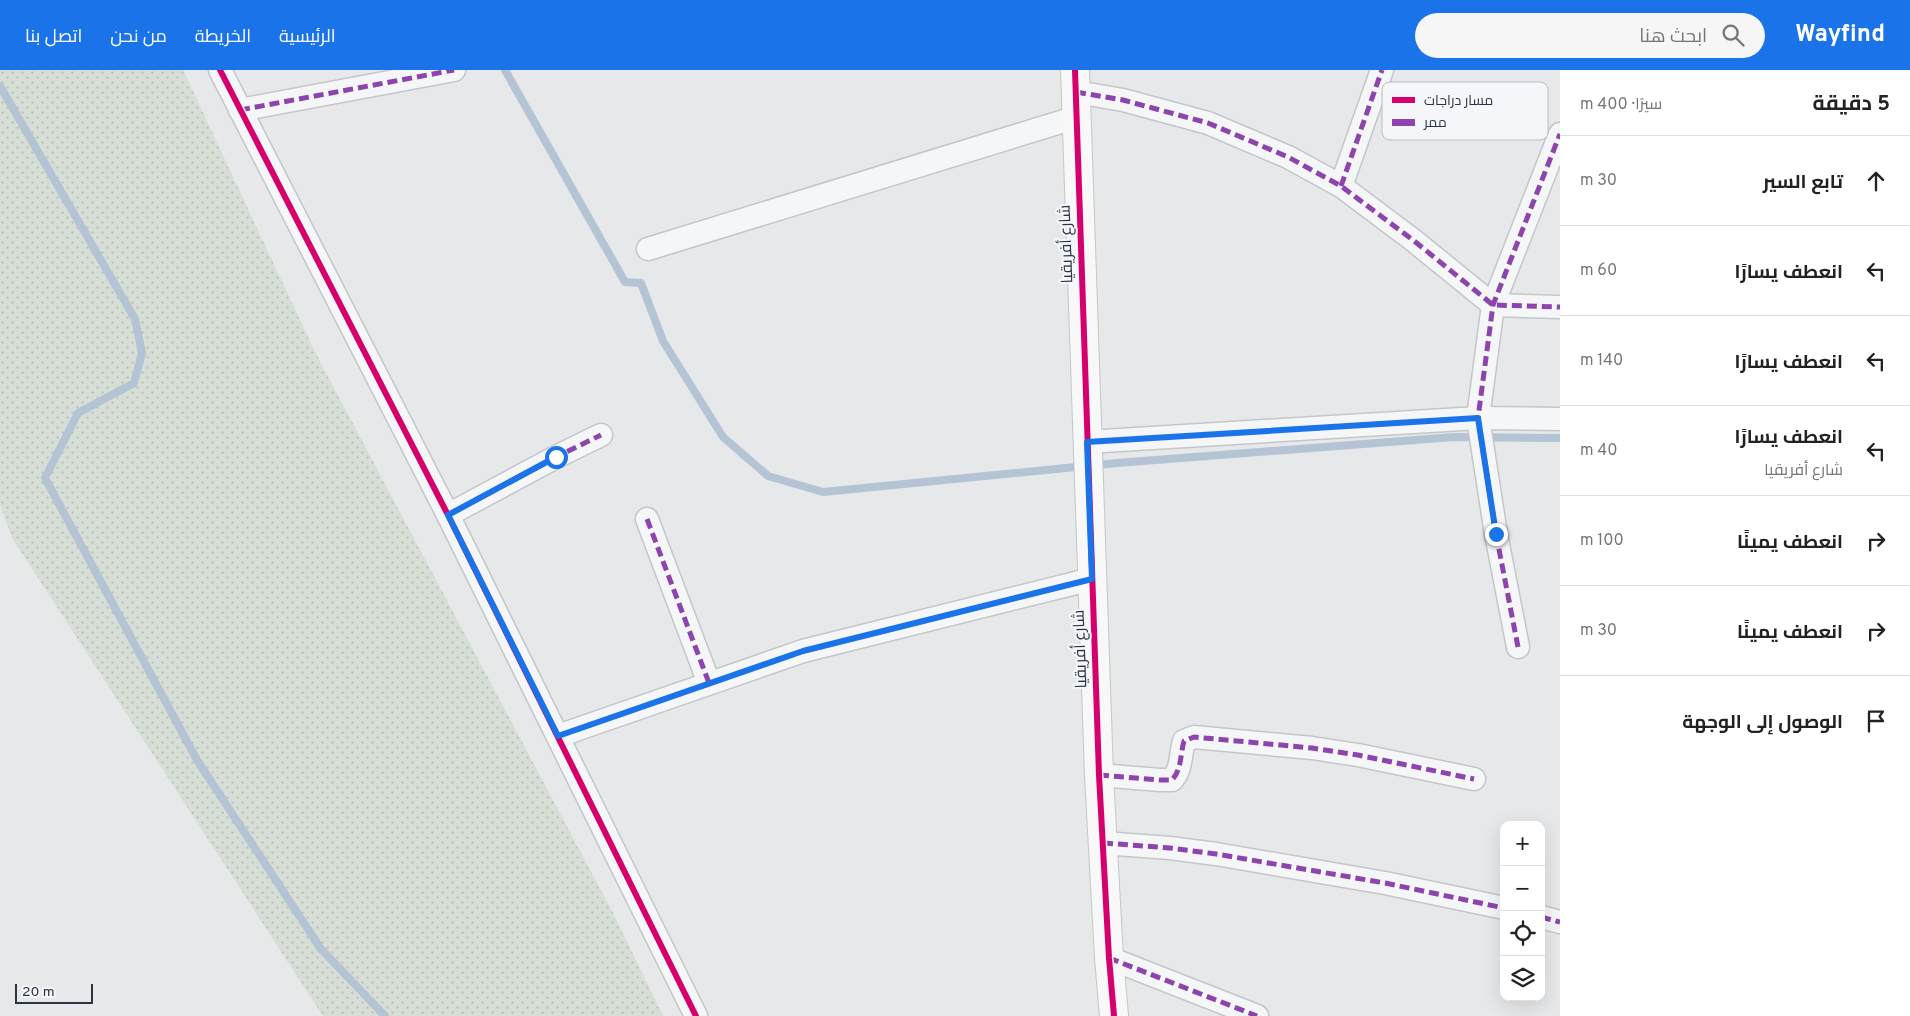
<!DOCTYPE html>
<html lang="ar">
<head>
<meta charset="utf-8">
<style>
	:root { --surface:#fff; --page:#f6f6f6; --text:#222; --muted:#767676; --line:#e0e0e0; --accent:#1a73e8 }
	body { margin:0; font-family:Overpass,Cairo,sans-serif; background:var(--page); color:var(--text); direction:rtl }
	.controls { position:absolute; right:15px; bottom:15px; display:grid; overflow:hidden; border-radius:10px; box-shadow:0 5px 20px #0002 }
	.controls button { width:45px; height:45px; display:grid; place-items:center; padding:0; border:0; border-bottom:1px solid var(--line); background:var(--surface); color:var(--text); font:25px sans-serif }
	.scale { position:absolute; left:15px; bottom:12px; width:78px; box-sizing:border-box; padding-left:5px; border:2px solid #2b3445; border-top:0; font-size:14px; line-height:18px; white-space:nowrap; color:#2b3445; -webkit-text-stroke:4px #f4f6f9; paint-order:stroke }
	.stop { position:absolute; width:15px; height:15px; margin:-11px; border:4px solid #1a73e8; border-radius:50%; background:#fff }
	.stop.end { background:#1a73e8; border-color:#fff; box-shadow:0 1px 5px #0008 }
	.list { margin:0; padding:0; list-style:none }
	h2 { display:flex; justify-content:space-between; align-items:center; height:65px; margin:0; padding:0 20px; font-size:21px }
	h2 small { font-size:16px; font-weight:400; color:var(--muted) }
	.list li { display:grid; grid-template-columns:32px 1fr auto; gap:15px; align-items:center; box-sizing:border-box; height:90px; padding:0 20px; border-top:1px solid var(--line) }
	.list b { display:block; font-size:19px; white-space:nowrap }
	.list p { margin:0; font-size:16px; white-space:nowrap; color:var(--muted) }
	.list em { font-size:16px; font-style:normal; color:var(--muted) }
	.icon { flex:none; width:28px; height:28px; fill:none; stroke:currentColor; stroke-width:2; stroke-linecap:round; stroke-linejoin:round }
	.map { position:relative; flex:none; width:1560px; height:946px; overflow:hidden; direction:ltr }
	header { display:flex; align-items:center; gap:30px; box-sizing:border-box; height:70px; padding:0 25px; background:var(--accent); color:#fff }
	header strong { font-size:24px }
	nav { display:flex; gap:28px; margin-inline-start:auto; font-size:18px }
	.search { width:350px; height:45px; background:var(--page); display:flex; align-items:center; gap:12px; box-sizing:border-box; padding:0 18px; border-radius:28px; color:var(--muted); font-size:19px }
	main { display:flex }
	aside { flex:1; background:var(--surface) }
	.map>svg:first-child { display:block }
	.green { fill:url(#green-dots) }
	.lines { fill:none; stroke-linecap:round; stroke-linejoin:round }
	.stream { stroke:#b4c4d5; stroke-width:8 }
	.street-casing { stroke:#c4c6c8; stroke-width:25 }
	.secondary-casing { stroke:#c4c6c8; stroke-width:30 }
	.street { stroke:#f5f6f7; stroke-width:22 }
	.secondary { stroke:#f8f8f8; stroke-width:28 }
	.quiet { stroke:#8e44ad; stroke-width:5; stroke-dasharray:10 5; stroke-linecap:butt }
	.cycleway-casing { stroke:#f4f6f9; stroke-width:9 }
	.cycleway { stroke:#d6006c; stroke-width:6 }
	.route { stroke:#1a73e8; stroke-width:6 }
	.labels { text-anchor:middle; dominant-baseline:central; stroke-width:4; stroke-linejoin:round; paint-order:stroke }
	.street-label { font-size:16px; fill:#2b3445; stroke:#f4f6f9 }
	.key { fill:#f4f6f9; stroke:#b8bcc3; stroke-width:1 }
	.key-label { font-size:14px; fill:#2b3445 }
</style>
</head>
<body>
<header>
<strong>Wayfind</strong>
<div class="search"><svg class="icon" aria-label="search" viewBox="0 0 24 24"><circle cx="10" cy="10" r="6"/><path d="M15 15l6 6"/></svg>ابحث هنا</div>
<nav><a>الرئيسية</a><a>الخريطة</a><a>من نحن</a><a>اتصل بنا</a></nav>
</header>
<main>
<aside>
<h2>5 دقيقة<small>سيرًا · 400 m</small></h2>
<ul class="list">
<li><svg class="icon" aria-label="ahead" viewBox="0 0 24 24"><path d="M12 20V5M6 11l6-6 6 6"/></svg><div><b>تابع السير</b></div><em>30 m</em></li>
<li><svg class="icon" aria-label="left" viewBox="0 0 24 24"><path d="M17 20v-9H6M10 6l-5 5 5 5"/></svg><div><b>انعطف يسارًا</b></div><em>60 m</em></li>
<li><svg class="icon" aria-label="left" viewBox="0 0 24 24"><path d="M17 20v-9H6M10 6l-5 5 5 5"/></svg><div><b>انعطف يسارًا</b></div><em>140 m</em></li>
<li><svg class="icon" aria-label="left" viewBox="0 0 24 24"><path d="M17 20v-9H6M10 6l-5 5 5 5"/></svg><div><b>انعطف يسارًا</b><p>شارع أفريقيا</p></div><em>40 m</em></li>
<li><svg class="icon" aria-label="right" viewBox="0 0 24 24"><path d="M7 20v-9h11M14 6l5 5-5 5"/></svg><div><b>انعطف يمينًا</b></div><em>100 m</em></li>
<li><svg class="icon" aria-label="right" viewBox="0 0 24 24"><path d="M7 20v-9h11M14 6l5 5-5 5"/></svg><div><b>انعطف يمينًا</b></div><em>30 m</em></li>
<li><svg class="icon" aria-label="arrive" viewBox="0 0 24 24"><path d="M6 21V4h12l-3 4 3 4H6"/></svg><div><b>الوصول إلى الوجهة</b></div></li>
</ul>
</aside>
<div class="map">
<svg width="1560" height="946" viewBox="0 0 1560 946">
	<defs>
		<pattern id="green-dots" width="8" height="8" patternUnits="userSpaceOnUse" patternTransform="scale(1.25)"><rect width="8" height="8" fill="#d6ded6"/><path d="M2 2h.1M6 6h.1" fill="none" stroke="#b8bfb9" stroke-width="1.8" stroke-linecap="round"/></pattern>
	</defs>
	<rect width="100%" height="100%" fill="#e6e8ea"/>
	<polygon class="green" points="0,0 183,0 316,284 613,843 663,946 323,946 12,468 0,435"/>
	<g class="lines">
		<g class="stream">
			<polyline points="505,0 625,212 641,213 663,271 723,367 768,406 823,422 1117,393 1454,367 1560,368"/>
			<polyline points="0,16 135,249 142,283 134,313 78,343 45,408 197,690 321,879 385,946"/>
		</g>
		<g class="street-casing">
			<g id="street">
				<polyline points="220,0 448,445 696,946"/>
				<polyline points="1076,22 1123,30 1208,53 1288,87 1341,116 1413,170 1493,235 1560,237"/>
				<polyline points="240,40 454,0"/>
				<polyline points="1341,116 1382,0"/>
				<polyline points="648,179 1077,47"/>
				<polyline points="1087,372 1478,348 1560,349"/>
				<polyline points="448,445 556,387 601,365"/>
				<polyline points="647,449 709,613"/>
				<polyline points="1518,577 1496,464 1478,348 1493,235 1560,64"/>
				<polyline points="558,666 803,581 1092,509"/>
				<path d="M1099,705L1160,710H1172C1182,699 1180,685 1184,671L1194,667L1312,678L1358,685L1474,709"/>
				<polyline points="1103,773 1170,778 1216,784 1385,813 1504,838"/>
				<polyline points="1541,847 1560,852"/>
				<polyline points="1109,888 1257,946"/>
			</g>
		</g>
		<g class="secondary-casing">
			<polyline id="secondary" points="1075,0 1099,705 1109,888 1114,946"/>
		</g>
		<use href="#street" class="street"/>
		<use href="#secondary" class="secondary"/>
		<g class="quiet">
			<polyline points="1076,22 1123,30 1208,53 1288,87 1341,116 1413,170 1493,235 1560,237"/>
			<polyline points="240,40 454,0"/>
			<polyline points="1341,116 1382,0"/>
			<polyline points="448,445 556,387 601,365"/>
			<polyline points="647,449 709,613"/>
			<polyline points="1518,577 1496,464 1478,348 1493,235 1560,64"/>
			<polyline points="558,666 803,581 1092,509"/>
			<path d="M1099,705L1160,710H1172C1182,699 1180,685 1184,671L1194,667L1312,678L1358,685L1474,709"/>
			<polyline points="1103,773 1170,778 1216,784 1385,813 1504,838"/>
			<polyline points="1541,847 1560,852"/>
			<polyline points="1109,888 1257,946"/>
		</g>
		<g class="cycleway-casing">
			<g id="cycleway">
				<polyline points="220,0 448,445 696,946"/>
				<polyline points="1075,0 1099,705 1109,888 1114,946"/>
			</g>
		</g>
		<use href="#cycleway" class="cycleway"/>
	</g>
	<g class="lines">
		<polyline class="route" points="556,387 448,445 558,666 803,581 1092,509 1087,372 1478,348 1496,464"/>
	</g>
	<g class="labels">
		<g class="street-label">
			<text transform="translate(1067 174) rotate(-92)">شارع أفريقيا</text>
			<text transform="translate(1081 579) rotate(-92)">شارع أفريقيا</text>
		</g>
	</g>
	<rect x="1382" y="12" width="166" height="58" rx="8" class="key"/>
	<rect x="1392" y="27" width="23" height="6" fill="#d6006c"/>
	<rect x="1392" y="49" width="23" height="7" fill="#8e44ad"/>
	<g class="key-label">
		<text x="1424" y="35">مسار دراجات</text>
		<text x="1424" y="57">ممر</text>
	</g>
</svg>
<div class="controls">
<button>+</button>
<button>−</button>
<button><svg class="icon" aria-label="locate" viewBox="0 0 24 24"><circle cx="12" cy="12" r="6"/><path d="M12 2v4M12 18v4M2 12h4M18 12h4"/></svg></button>
<button><svg class="icon" aria-label="layers" viewBox="0 0 24 24"><path d="M12 4l9 5-9 5-9-5zM3 14l9 5 9-5"/></svg></button>
</div>
<div class="scale">20 m</div>
<div class="stop" style="left:556px;top:387px"></div>
<div class="stop end" style="left:1496px;top:464px"></div>
</div>
</main>
</body>
</html>
